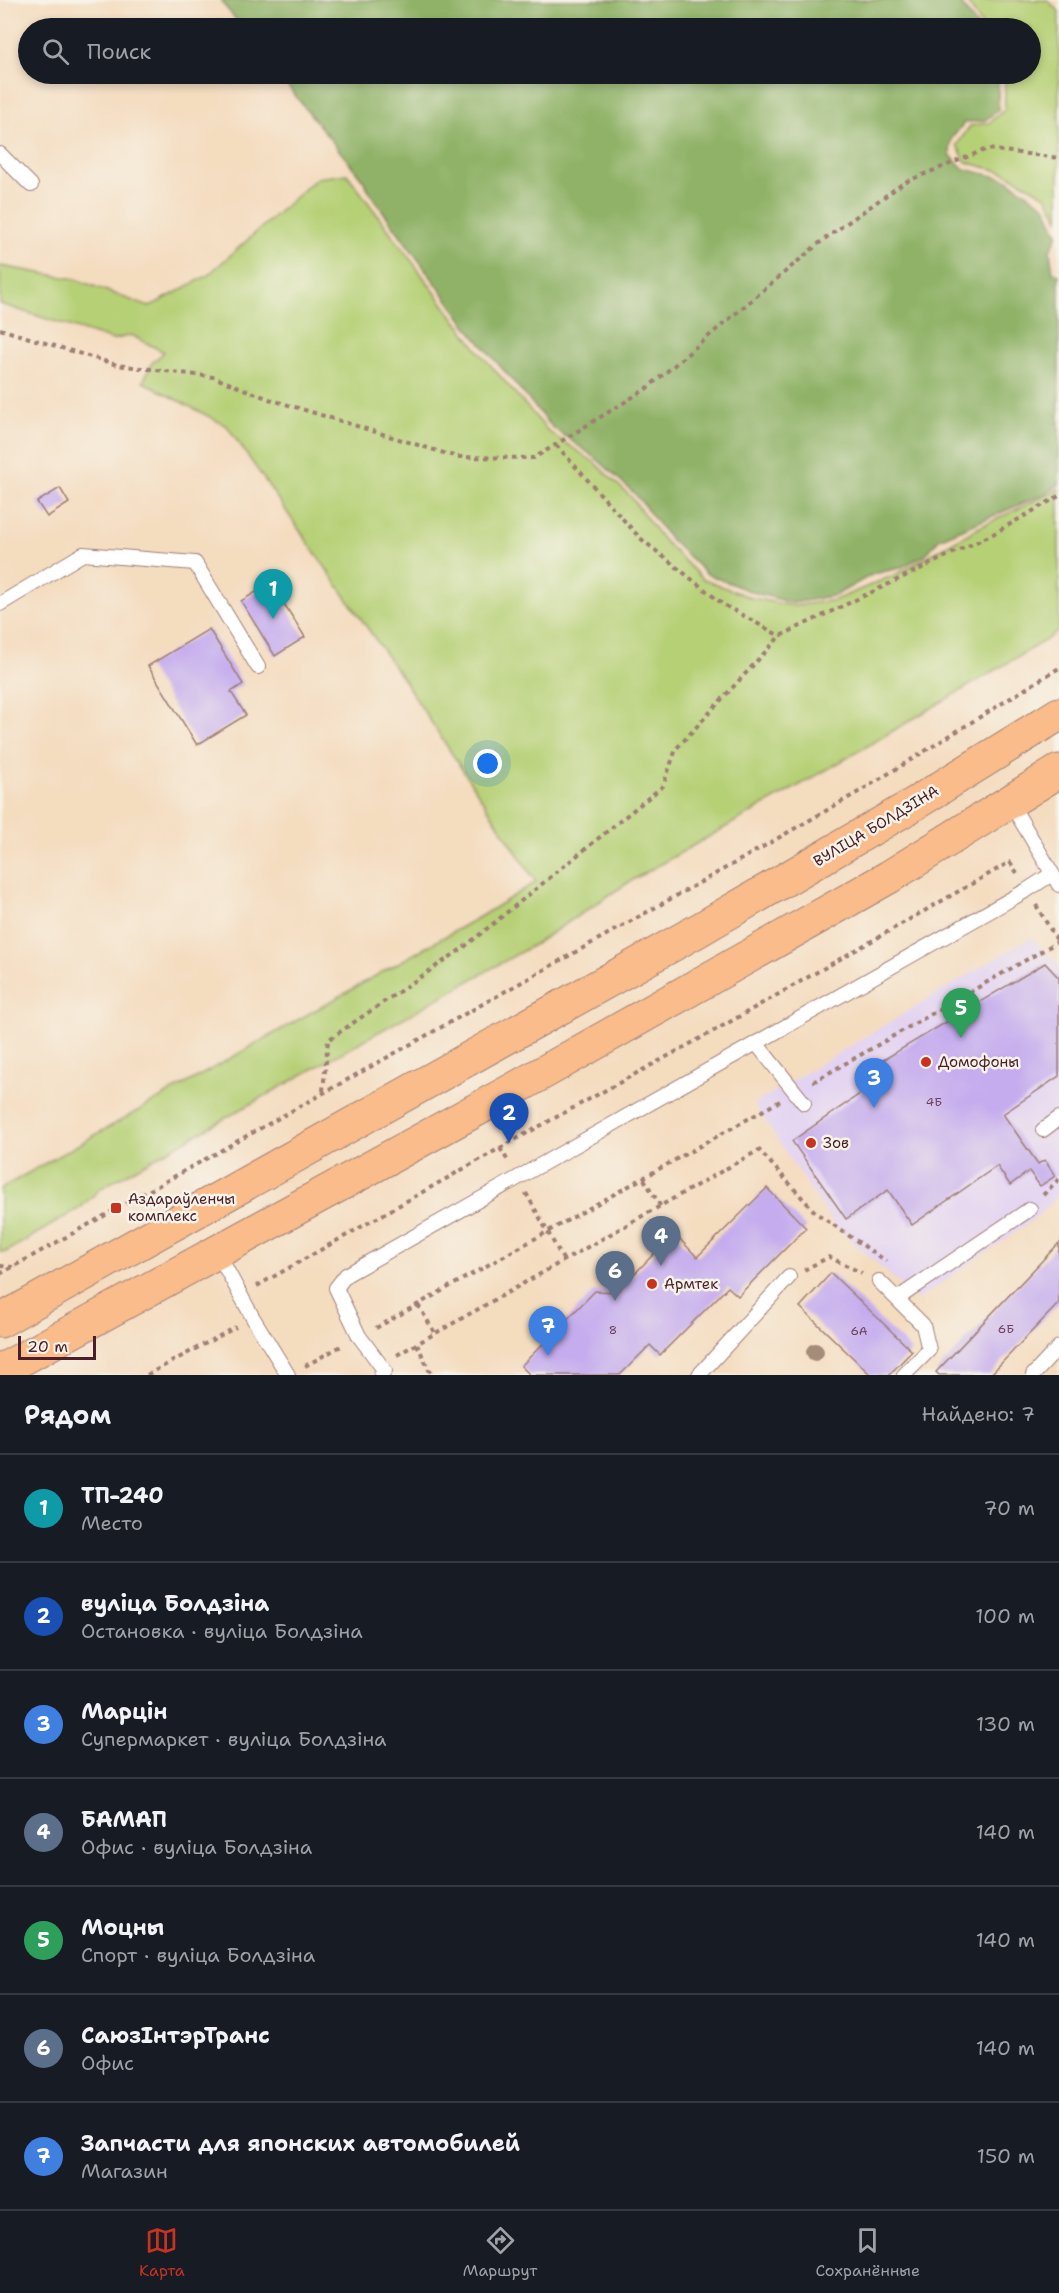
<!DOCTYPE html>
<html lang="ru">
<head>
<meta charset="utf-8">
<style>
	:root { --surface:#171b24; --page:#20242c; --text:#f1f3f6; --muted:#9ea1a6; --line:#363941; --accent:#c8321e }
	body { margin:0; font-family:"Shantell Sans",sans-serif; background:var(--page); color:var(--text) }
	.scale { position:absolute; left:18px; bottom:15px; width:78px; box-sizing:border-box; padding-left:6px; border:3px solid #4a1f2b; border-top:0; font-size:16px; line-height:21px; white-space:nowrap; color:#4a1f2b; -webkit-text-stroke:4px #f7f3e8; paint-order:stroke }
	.you { position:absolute; left:488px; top:764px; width:21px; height:21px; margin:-15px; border:4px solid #fff; border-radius:50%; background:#1a73e8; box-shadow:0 0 0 9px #1a73e833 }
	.badge { display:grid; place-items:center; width:39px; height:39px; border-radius:50%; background:var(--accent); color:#fff; font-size:20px; font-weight:700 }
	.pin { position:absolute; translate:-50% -50px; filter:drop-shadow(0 2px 3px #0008) }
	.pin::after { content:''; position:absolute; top:32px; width:21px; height:18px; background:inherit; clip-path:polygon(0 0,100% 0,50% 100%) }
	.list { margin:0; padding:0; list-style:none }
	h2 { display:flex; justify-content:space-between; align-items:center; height:78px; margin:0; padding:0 24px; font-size:26px }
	h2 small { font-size:20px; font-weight:400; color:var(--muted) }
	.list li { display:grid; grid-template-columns:39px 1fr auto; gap:18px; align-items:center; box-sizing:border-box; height:108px; padding:0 24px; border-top:2px solid var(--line) }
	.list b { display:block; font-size:22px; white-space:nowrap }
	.list p { margin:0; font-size:20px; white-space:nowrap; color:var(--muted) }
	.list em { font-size:20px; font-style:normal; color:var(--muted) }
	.icon { flex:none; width:33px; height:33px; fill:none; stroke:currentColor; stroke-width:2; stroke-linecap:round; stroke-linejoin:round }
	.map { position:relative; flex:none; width:1059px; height:1375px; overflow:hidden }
	.search { position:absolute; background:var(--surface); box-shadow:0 3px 9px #0003; left:18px; right:18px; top:18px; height:66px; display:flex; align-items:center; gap:15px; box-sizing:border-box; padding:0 21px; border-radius:33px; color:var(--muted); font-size:22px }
	.sheet { height:834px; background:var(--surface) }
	nav { display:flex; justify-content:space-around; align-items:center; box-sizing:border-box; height:84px; border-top:2px solid var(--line); background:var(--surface); font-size:16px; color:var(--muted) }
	nav a { display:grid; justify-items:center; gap:3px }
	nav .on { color:var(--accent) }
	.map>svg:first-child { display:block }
	.built { fill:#e3d3f2 }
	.green { fill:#b6d076; stroke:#807850; stroke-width:1.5 }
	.forest { fill:#90b267; stroke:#6d6849; stroke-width:1.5 }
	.building { fill:#c5acee }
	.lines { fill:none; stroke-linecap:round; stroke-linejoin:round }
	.lane-casing { stroke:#9f7e75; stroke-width:16 }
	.primary-casing { stroke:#9f7e75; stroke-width:35 }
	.path { stroke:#9f7e75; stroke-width:4; stroke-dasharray:4.5 4.5; stroke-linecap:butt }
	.lane { stroke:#fff; stroke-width:14 }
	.primary { stroke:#f9bc8a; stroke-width:33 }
	.tree { fill:#a58c78 }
	.poi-dot { fill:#c8321e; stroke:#f7f3e8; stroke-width:2 }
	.labels { text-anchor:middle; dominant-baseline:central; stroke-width:5; stroke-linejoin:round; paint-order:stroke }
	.number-label { font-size:12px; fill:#69425c }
	.street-label { font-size:15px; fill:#4a1f2b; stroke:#f7f3e8 }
	.poi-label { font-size:15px; fill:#4a1f2b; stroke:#f7f3e8; text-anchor:start }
</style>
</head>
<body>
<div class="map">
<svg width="1059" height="1375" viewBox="0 0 1059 1375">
	<rect width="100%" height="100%" fill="#f7f3e8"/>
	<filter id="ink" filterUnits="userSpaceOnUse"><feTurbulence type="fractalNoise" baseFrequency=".0167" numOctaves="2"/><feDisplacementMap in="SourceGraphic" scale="12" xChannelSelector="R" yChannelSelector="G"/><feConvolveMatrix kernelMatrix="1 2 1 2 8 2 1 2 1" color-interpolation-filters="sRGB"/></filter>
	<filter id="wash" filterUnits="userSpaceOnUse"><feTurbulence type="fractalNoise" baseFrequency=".008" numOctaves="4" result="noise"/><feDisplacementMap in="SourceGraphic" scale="24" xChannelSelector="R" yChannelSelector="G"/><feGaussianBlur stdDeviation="1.35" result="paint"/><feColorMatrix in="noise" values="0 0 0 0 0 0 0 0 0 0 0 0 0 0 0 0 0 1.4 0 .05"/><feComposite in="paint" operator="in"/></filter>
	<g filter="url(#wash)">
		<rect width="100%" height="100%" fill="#f4dcbf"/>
		<polygon class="built" points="1031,937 1059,965 1059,1194 1040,1215 918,1300 834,1225 754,1104"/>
		<g class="green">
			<polygon points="966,0 1047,0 1059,11 1059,219 1046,196 1006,173 966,162 957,145 970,126 989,123 1005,109 1005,74 1030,74 1030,28 984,28"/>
			<polygon points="347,174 480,353 549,432 594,462 631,497 663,540 703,579 752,598 794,606 835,600 897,574 980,527 1059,489 1059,630 1046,640 847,758 629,882 535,944 101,1188 80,1208 6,1252 0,1252 0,1189 481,916 536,882 403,679 227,426 143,382 152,363 164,352 131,335 113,340 0,304 0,266 75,279 149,307 207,276 317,178"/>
		</g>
		<g class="forest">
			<polygon points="222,0 958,0 979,28 243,28 222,3"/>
			<polygon points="278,74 998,74 998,110 984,121 965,122 951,139 950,155 964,169 1006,179 1045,206 1058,234 1050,251 1053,272 1059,275 1059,485 1044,494 939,539 925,555 900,568 873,574 836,595 793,603 752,592 707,574 669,538 636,495 597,459 552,427 472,333 374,199 363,180"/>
		</g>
		<g id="blocks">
			<g class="building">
				<polygon points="60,488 69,503 47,517 37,502"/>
				<polygon points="271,583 305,637 275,656 241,601"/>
				<polygon points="209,629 243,684 231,692 246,715 197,745 148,666"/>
				<polygon points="1045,963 1059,978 1059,1076 1003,1114 1038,1164 1045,1160 1055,1176 1040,1186 1029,1171 1010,1185 997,1166 912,1225 888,1190 846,1219 792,1141 877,1082 868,1069"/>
				<polygon points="767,1188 806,1228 738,1296 728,1287 660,1355 650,1345 620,1375 530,1375 521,1366 595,1291 617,1292 674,1233 697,1257"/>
				<polygon points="1059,1243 1059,1303 990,1375 939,1375 936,1372"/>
				<polygon points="831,1273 912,1351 889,1375 871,1375 800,1307"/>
			</g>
		</g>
	</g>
	<g filter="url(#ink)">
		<use href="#blocks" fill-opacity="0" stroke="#9f7e75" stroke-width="1.5"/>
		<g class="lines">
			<g class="lane-casing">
				<g id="lane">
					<polyline points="0,154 31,185"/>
					<polyline points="0,604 83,554 195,563 258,667"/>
					<polyline points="1010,802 1059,885"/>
					<polyline points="756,1043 804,1103"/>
					<polyline points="1043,1130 1059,1118"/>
					<polyline points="217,1252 253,1318 288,1375"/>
					<polyline points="879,1281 923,1325 929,1350 904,1375"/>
					<polyline points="898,1298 1030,1209"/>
					<polyline points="381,1375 385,1371 359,1336 336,1288 346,1275 1027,890 1052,874"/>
					<polyline points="699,1375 789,1277"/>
					<polyline points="1033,1375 1059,1347"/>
				</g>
			</g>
			<g class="primary-casing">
				<g id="primary">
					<polyline points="0,1321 697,931 911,806 1059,714"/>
					<polyline points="0,1371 516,1088 889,877 1059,771"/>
				</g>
			</g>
			<g class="path">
				<polyline points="0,329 117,365 213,377 269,399 457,457 534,458 646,389 823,240 905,182 987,149 1059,158"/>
				<polyline points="556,445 640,538 724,605 780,636"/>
				<polyline points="1036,905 1058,942"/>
				<polyline points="813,1082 1059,941"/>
				<polyline points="323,1091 328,1040 463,948 663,786 676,749 780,636 993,534 1059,496"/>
				<polyline points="500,1148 508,1161"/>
				<polyline points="644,1179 661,1207"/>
				<polyline points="526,1193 564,1261"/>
				<polyline points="1043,1195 1059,1179"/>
				<polyline points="0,1266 13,1267"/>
				<polyline points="804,1270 829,1257 862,1273"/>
				<polyline points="0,1274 733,864 862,790 1059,668"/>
				<polyline points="257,1286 509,1143 712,1032 1010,862 1017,873"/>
				<polyline points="418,1305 435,1333"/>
				<polyline points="376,1328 780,1101"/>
				<polyline points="417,1344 429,1370 434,1375"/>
				<polyline points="397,1355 759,1150 816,1213 886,1261"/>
				<polyline points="305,1366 343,1345"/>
				<polyline points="147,1375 236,1327"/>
			</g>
			<use href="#lane" class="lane"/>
			<use href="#primary" class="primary"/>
		</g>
		<circle class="tree" cx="815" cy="1352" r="9"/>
	</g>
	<g class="poi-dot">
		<circle cx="926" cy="1062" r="6"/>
		<circle cx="811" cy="1143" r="6"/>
		<rect x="110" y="1202" width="12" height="12" rx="3"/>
		<circle cx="652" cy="1284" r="6"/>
	</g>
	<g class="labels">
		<g class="number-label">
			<text x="934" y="1102">4Б</text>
			<text x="1006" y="1329">6Б</text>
			<text x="613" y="1330">8</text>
			<text x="859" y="1331">6А</text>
		</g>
		<g class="street-label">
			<text transform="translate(876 826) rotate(-31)">ВУЛІЦА БОЛДЗІНА</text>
		</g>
		<g class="poi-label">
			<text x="938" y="1062">Домофоны</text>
			<text x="823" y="1143">Зов</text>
			<text x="128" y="1199">Аздараўленчы<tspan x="128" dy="17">комплекс</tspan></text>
			<text x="664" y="1284">Армтек</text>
		</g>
	</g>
</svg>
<div class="scale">20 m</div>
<div class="you"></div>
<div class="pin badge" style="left:273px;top:619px;background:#0f9aa8">1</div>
<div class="pin badge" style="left:509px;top:1143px;background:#1a4fb4">2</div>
<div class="pin badge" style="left:874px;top:1108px;background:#3f7fe0">3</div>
<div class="pin badge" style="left:661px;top:1266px;background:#5c6f8a">4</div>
<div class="pin badge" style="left:961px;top:1038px;background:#2e9e5b">5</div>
<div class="pin badge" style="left:615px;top:1301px;background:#5c6f8a">6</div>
<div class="pin badge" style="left:548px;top:1356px;background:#3f7fe0">7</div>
<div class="search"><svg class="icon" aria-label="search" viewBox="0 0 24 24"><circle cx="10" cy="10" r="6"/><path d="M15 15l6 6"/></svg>Поиск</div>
</div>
<section class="sheet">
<h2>Рядом<small>Найдено: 7</small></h2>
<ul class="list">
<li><span class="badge" style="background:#0f9aa8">1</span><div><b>ТП-240</b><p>Место</p></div><em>70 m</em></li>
<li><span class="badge" style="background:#1a4fb4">2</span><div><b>вуліца Болдзіна</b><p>Остановка · вуліца Болдзіна</p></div><em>100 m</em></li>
<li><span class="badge" style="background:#3f7fe0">3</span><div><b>Марцін</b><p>Супермаркет · вуліца Болдзіна</p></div><em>130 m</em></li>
<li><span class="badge" style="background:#5c6f8a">4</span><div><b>БАМАП</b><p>Офис · вуліца Болдзіна</p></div><em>140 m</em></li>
<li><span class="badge" style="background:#2e9e5b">5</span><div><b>Моцны</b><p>Спорт · вуліца Болдзіна</p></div><em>140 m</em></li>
<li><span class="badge" style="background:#5c6f8a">6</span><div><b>СаюзІнтэрТранс</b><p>Офис</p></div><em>140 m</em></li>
<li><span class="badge" style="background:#3f7fe0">7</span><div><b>Запчасти для японских автомобилей</b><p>Магазин</p></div><em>150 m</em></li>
</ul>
</section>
<nav>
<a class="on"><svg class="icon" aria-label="map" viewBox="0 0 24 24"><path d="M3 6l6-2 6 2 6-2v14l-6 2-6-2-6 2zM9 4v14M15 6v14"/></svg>Карта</a>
<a><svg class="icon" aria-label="directions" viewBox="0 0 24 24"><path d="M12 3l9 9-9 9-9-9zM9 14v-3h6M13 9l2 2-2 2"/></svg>Маршрут</a>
<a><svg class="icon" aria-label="saved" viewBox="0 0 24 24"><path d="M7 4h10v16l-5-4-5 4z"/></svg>Сохранённые</a>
</nav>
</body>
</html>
